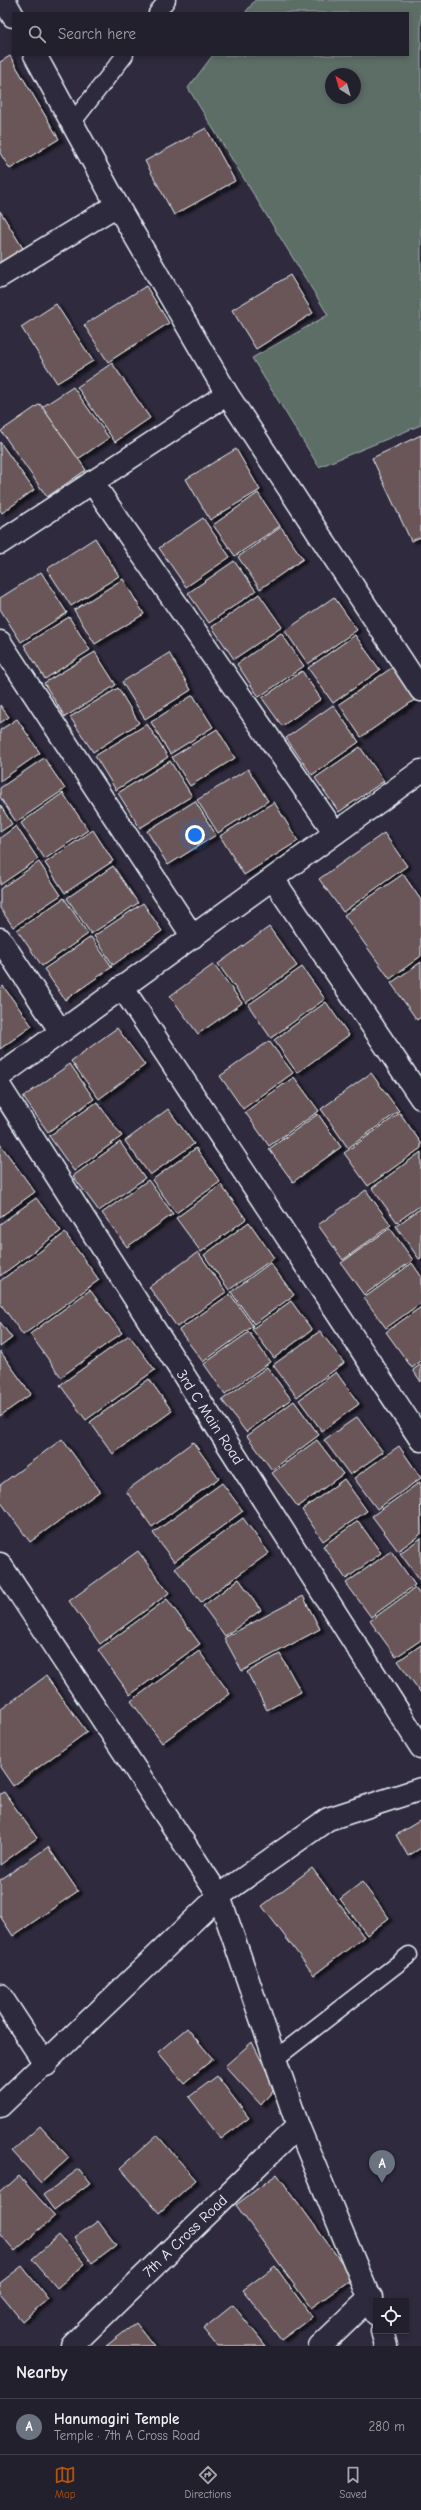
<!DOCTYPE html>
<html lang="en">
<head>
<meta charset="utf-8">
<style>
	:root { --surface:#23202e; --page:#2b2836; --text:#f1f3f6; --muted:#a3a3aa; --line:#403e4a; --accent:#b45309 }
	body { margin:0; font-family:"Comic Neue",sans-serif; background:var(--page); color:var(--text) }
	.controls { position:absolute; right:12px; bottom:12px; display:grid; overflow:hidden; border-radius:0px; box-shadow:0 2px 6px #0003 }
	.controls button { width:36px; height:36px; display:grid; place-items:center; padding:0; border:0; border-bottom:1px solid var(--line); background:var(--surface); color:var(--text); font:20px sans-serif }
	.compass { position:absolute; left:325px; top:68px; width:36px; height:36px; border-radius:50%; background:var(--surface); box-shadow:0 2px 6px #0003; rotate:323deg }
	.you { position:absolute; left:195px; top:835px; width:14px; height:14px; margin:-10px; border:3px solid #fff; border-radius:50%; background:#1a73e8; box-shadow:0 0 0 6px #1a73e833 }
	.badge { display:grid; place-items:center; width:26px; height:26px; border-radius:50%; background:var(--accent); color:#fff; font-size:13px; font-weight:700 }
	.pin { position:absolute; translate:-50% -33px; filter:drop-shadow(0 1px 2px #0008) }
	.pin::after { content:''; position:absolute; top:21px; width:14px; height:12px; background:inherit; clip-path:polygon(0 0,100% 0,50% 100%) }
	.list { margin:0; padding:0; list-style:none }
	h2 { display:flex; justify-content:space-between; align-items:center; height:52px; margin:0; padding:0 16px; font-size:17px }
	h2 small { font-size:13px; font-weight:400; color:var(--muted) }
	.list li { display:grid; grid-template-columns:26px 1fr auto; gap:12px; align-items:center; box-sizing:border-box; height:56px; padding:0 16px; border-top:1px solid var(--line) }
	.list b { display:block; font-size:15px; white-space:nowrap }
	.list p { margin:0; font-size:13px; white-space:nowrap; color:var(--muted) }
	.list em { font-size:13px; font-style:normal; color:var(--muted) }
	.icon { flex:none; width:22px; height:22px; fill:none; stroke:currentColor; stroke-width:2; stroke-linecap:round; stroke-linejoin:round }
	.map { position:relative; flex:none; width:421px; height:2346px; overflow:hidden }
	.search { position:absolute; background:var(--surface); box-shadow:0 2px 6px #0003; left:12px; right:12px; top:12px; height:44px; display:flex; align-items:center; gap:10px; box-sizing:border-box; padding:0 14px; border-radius:0px; color:var(--muted); font-size:15px }
	.sheet { height:108px; background:var(--surface) }
	nav { display:flex; justify-content:space-around; align-items:center; box-sizing:border-box; height:56px; border-top:1px solid var(--line); background:var(--surface); font-size:11px; color:var(--muted) }
	nav a { display:grid; justify-items:center; gap:2px }
	nav .on { color:var(--accent) }
	.map>svg:first-child { display:block }
	.green { fill:#5b6e66; stroke:#a2b0af; fill-rule:evenodd }
	.building { fill:#6a5658; stroke:#e8f1f8; filter:url(#shadow) }
	.lines { fill:none; stroke-linecap:round; stroke-linejoin:round }
	.lane-casing { stroke:#e8f1f8; stroke-width:19 }
	.street-casing { stroke:#e8f1f8; stroke-width:25 }
	.secondary-casing { stroke:#e8f1f8; stroke-width:25 }
	.lane { stroke:#2f2a3d; stroke-width:16 }
	.street { stroke:#2f2a3d; stroke-width:22 }
	.secondary { stroke:#2f2a3d; stroke-width:22 }
	.labels { text-anchor:middle; dominant-baseline:central; stroke-width:4; stroke-linejoin:round; paint-order:stroke }
	.street-label { font-size:15px; fill:#e8f1f8; stroke:#2f2a3d }
</style>
</head>
<body>
<div class="map">
<svg width="421" height="2346" viewBox="0 0 421 2346">
	<defs>
		<filter id="shadow"><feDropShadow dx="4.5" dy="2.5" stdDeviation="1" flood-color="#0009"/></filter>
	</defs>
	<rect width="100%" height="100%" fill="#2f2a3d"/>
	<filter id="ink" filterUnits="userSpaceOnUse"><feTurbulence type="fractalNoise" baseFrequency=".025" numOctaves="2"/><feDisplacementMap in="SourceGraphic" scale="8" xChannelSelector="R" yChannelSelector="G"/><feConvolveMatrix kernelMatrix="1 2 1 2 8 2 1 2 1" color-interpolation-filters="sRGB"/></filter>
	<g filter="url(#ink)">
		<path class="green" d="M255,0H421V425L319,467L252,358L328,315L188,88L213,55H408V13H245ZM331,74H355V98H331Z"/>
		<g class="building">
			<polygon points="10,56 59,139 10,169 0,153 0,62"/>
			<polygon points="206,128 235,181 174,215 145,161"/>
			<polygon points="0,211 24,250 0,264"/>
			<polygon points="290,275 313,313 256,349 232,310"/>
			<polygon points="146,286 169,323 108,362 84,325"/>
			<polygon points="56,304 93,361 57,383 21,327"/>
			<polygon points="112,363 150,418 115,442 77,387"/>
			<polygon points="73,387 109,438 78,459 42,407"/>
			<polygon points="40,404 86,470 47,497 1,431"/>
			<polygon points="421,435 421,537 411,541 372,458"/>
			<polygon points="0,442 34,490 2,513 0,510"/>
			<polygon points="236,449 260,490 210,520 186,479"/>
			<polygon points="258,493 280,526 235,556 213,525"/>
			<polygon points="203,518 230,557 186,587 159,548"/>
			<polygon points="281,527 303,559 260,589 238,557"/>
			<polygon points="95,538 119,576 71,606 47,569"/>
			<polygon points="234,561 256,591 209,623 188,593"/>
			<polygon points="41,572 67,613 21,642 0,609 0,598"/>
			<polygon points="123,579 144,614 95,644 74,610"/>
			<polygon points="259,594 282,627 234,659 212,627"/>
			<polygon points="334,597 357,630 308,664 285,631"/>
			<polygon points="69,617 90,650 45,679 24,645"/>
			<polygon points="281,633 304,666 259,697 237,664"/>
			<polygon points="355,635 380,670 333,703 308,668"/>
			<polygon points="95,652 116,685 65,717 44,683"/>
			<polygon points="169,653 191,690 145,719 122,682"/>
			<polygon points="393,667 416,699 361,737 339,704"/>
			<polygon points="302,671 321,699 282,726 262,698"/>
			<polygon points="118,688 139,723 93,752 70,717"/>
			<polygon points="193,695 213,727 170,754 151,722"/>
			<polygon points="0,705 9,717 0,723"/>
			<polygon points="333,705 359,742 312,775 286,738"/>
			<polygon points="17,719 40,753 0,781 0,730"/>
			<polygon points="147,724 168,757 116,790 95,756"/>
			<polygon points="217,729 235,758 190,786 172,757"/>
			<polygon points="360,747 384,781 339,812 315,778"/>
			<polygon points="44,758 65,789 16,822 0,797 0,788"/>
			<polygon points="170,761 192,796 140,828 118,793"/>
			<polygon points="248,769 268,801 218,833 197,800"/>
			<polygon points="63,793 88,830 45,859 21,823"/>
			<polygon points="195,801 216,835 168,865 147,831"/>
			<polygon points="274,802 298,841 244,875 220,836"/>
			<polygon points="0,805 12,824 0,832"/>
			<polygon points="16,826 38,859 0,885 0,838"/>
			<polygon points="93,830 113,861 65,893 45,863"/>
			<polygon points="384,833 407,866 343,912 319,879"/>
			<polygon points="39,862 61,895 13,927 0,908 0,889"/>
			<polygon points="113,866 138,903 91,934 67,898"/>
			<polygon points="403,874 421,900 421,956 390,979 344,915"/>
			<polygon points="64,898 88,934 42,966 17,930"/>
			<polygon points="143,903 162,931 113,965 94,936"/>
			<polygon points="269,927 297,966 246,1003 218,964"/>
			<polygon points="91,937 112,967 65,1000 44,969"/>
			<polygon points="421,962 421,1017 417,1020 391,983"/>
			<polygon points="214,964 242,1003 198,1034 170,996"/>
			<polygon points="302,967 325,999 271,1038 248,1005"/>
			<polygon points="3,986 32,1026 0,1049 0,989"/>
			<polygon points="326,1002 349,1035 297,1073 274,1040"/>
			<polygon points="117,1028 145,1065 99,1099 71,1061"/>
			<polygon points="269,1041 293,1073 243,1109 220,1076"/>
			<polygon points="70,1064 94,1099 48,1132 23,1097"/>
			<polygon points="371,1073 399,1111 348,1148 321,1109"/>
			<polygon points="294,1077 319,1111 269,1146 245,1112"/>
			<polygon points="97,1102 122,1136 74,1171 49,1136"/>
			<polygon points="168,1109 194,1144 150,1175 125,1141"/>
			<polygon points="400,1113 421,1143 421,1148 368,1186 344,1153"/>
			<polygon points="318,1114 341,1147 293,1182 269,1149"/>
			<polygon points="120,1142 145,1178 99,1211 73,1176"/>
			<polygon points="0,1144 35,1192 0,1217"/>
			<polygon points="196,1148 220,1182 176,1213 152,1180"/>
			<polygon points="421,1152 421,1205 397,1222 372,1188"/>
			<polygon points="148,1180 173,1214 127,1247 102,1213"/>
			<polygon points="221,1185 246,1219 201,1252 176,1218"/>
			<polygon points="366,1190 391,1225 343,1260 318,1225"/>
			<polygon points="36,1198 61,1231 0,1276 0,1224"/>
			<polygon points="421,1208 421,1258 419,1259 396,1226"/>
			<polygon points="249,1222 274,1258 229,1290 204,1255"/>
			<polygon points="390,1228 413,1260 364,1295 341,1263"/>
			<polygon points="65,1233 99,1280 23,1335 0,1303 0,1281"/>
			<polygon points="198,1252 226,1292 177,1327 149,1287"/>
			<polygon points="270,1263 294,1295 254,1324 231,1292"/>
			<polygon points="412,1263 421,1276 421,1303 386,1328 364,1298"/>
			<polygon points="90,1290 122,1333 61,1377 30,1334"/>
			<polygon points="230,1294 253,1326 203,1362 179,1330"/>
			<polygon points="291,1301 312,1330 274,1358 252,1329"/>
			<polygon points="421,1307 421,1361 412,1368 386,1332"/>
			<polygon points="0,1322 12,1338 0,1347"/>
			<polygon points="320,1331 344,1363 297,1397 273,1365"/>
			<polygon points="249,1332 270,1362 225,1394 204,1364"/>
			<polygon points="129,1335 155,1370 86,1420 60,1385"/>
			<polygon points="0,1351 31,1394 0,1416"/>
			<polygon points="421,1364 421,1382 413,1370"/>
			<polygon points="267,1367 291,1399 246,1432 222,1400"/>
			<polygon points="336,1372 359,1404 322,1431 299,1400"/>
			<polygon points="149,1379 172,1411 113,1454 90,1422"/>
			<polygon points="294,1401 319,1435 272,1470 247,1436"/>
			<polygon points="357,1417 383,1452 350,1475 324,1440"/>
			<polygon points="62,1439 100,1491 30,1542 0,1501 0,1485"/>
			<polygon points="317,1440 343,1474 298,1507 272,1473"/>
			<polygon points="193,1442 219,1478 152,1527 126,1491"/>
			<polygon points="399,1446 421,1478 377,1509 354,1478"/>
			<polygon points="344,1479 367,1511 323,1541 302,1510"/>
			<polygon points="420,1482 421,1534 398,1551 372,1516"/>
			<polygon points="222,1483 243,1511 174,1562 153,1533"/>
			<polygon points="243,1518 269,1553 201,1602 175,1568"/>
			<polygon points="358,1521 381,1553 346,1579 323,1546"/>
			<polygon points="421,1538 421,1582 400,1553"/>
			<polygon points="138,1551 169,1593 100,1644 69,1601"/>
			<polygon points="391,1551 415,1585 371,1617 346,1583"/>
			<polygon points="239,1579 261,1610 225,1636 203,1606"/>
			<polygon points="415,1588 421,1596 421,1640 396,1657 370,1621"/>
			<polygon points="303,1596 320,1629 242,1671 224,1638"/>
			<polygon points="167,1599 200,1644 130,1695 98,1650"/>
			<polygon points="421,1645 421,1693 398,1661"/>
			<polygon points="199,1651 230,1694 162,1743 131,1701"/>
			<polygon points="280,1654 301,1692 267,1710 247,1672"/>
			<polygon points="46,1676 87,1732 13,1786 0,1767 0,1710"/>
			<polygon points="4,1792 37,1838 0,1865 0,1794"/>
			<polygon points="421,1820 421,1848 408,1856 396,1835"/>
			<polygon points="48,1847 78,1891 13,1936 0,1916 0,1880"/>
			<polygon points="312,1868 364,1937 314,1975 262,1906"/>
			<polygon points="362,1882 389,1918 367,1935 340,1899"/>
			<polygon points="187,2028 213,2059 184,2083 158,2052"/>
			<polygon points="252,2042 275,2088 261,2105 225,2066"/>
			<polygon points="217,2076 249,2118 221,2139 189,2097"/>
			<polygon points="40,2126 69,2158 41,2183 12,2151"/>
			<polygon points="157,2135 196,2180 159,2213 120,2168"/>
			<polygon points="79,2169 90,2183 54,2210 43,2195"/>
			<polygon points="277,2174 353,2278 311,2308 236,2205"/>
			<polygon points="19,2176 55,2216 15,2251 0,2234 0,2193"/>
			<polygon points="98,2221 116,2245 92,2263 74,2238"/>
			<polygon points="59,2235 85,2264 57,2288 32,2259"/>
			<polygon points="22,2266 48,2299 22,2321 0,2294 0,2283"/>
			<polygon points="275,2266 312,2317 281,2340 243,2290"/>
			<polygon points="233,2305 266,2346 217,2346 203,2329"/>
			<polygon points="136,2323 154,2346 106,2346"/>
		</g>
		<g class="lines">
			<g class="lane-casing">
				<g id="lane">
					<polyline points="157,13 167,0"/>
					<polyline points="72,123 125,55"/>
					<polyline points="275,2059 409,1955"/>
				</g>
			</g>
			<g class="street-casing">
				<g id="street">
					<polyline points="4,0 13,16"/>
					<polyline points="35,55 117,205 227,394 421,690"/>
					<polyline points="0,276 117,205"/>
					<polyline points="92,482 335,833"/>
					<polyline points="0,543 227,394"/>
					<polyline points="0,642 193,937"/>
					<polyline points="273,879 421,1098"/>
					<polyline points="0,939 61,1032"/>
					<polyline points="122,987 421,1440"/>
					<polyline points="0,1076 421,771"/>
					<polyline points="0,1087 421,1747"/>
					<polyline points="0,1564 219,1896 298,2126 376,2314"/>
					<polyline points="0,1995 46,2065"/>
					<polyline points="382,2331 386,2346"/>
					<polyline points="72,2346 298,2126"/>
					<polyline points="320,2346 371,2297"/>
				</g>
			</g>
			<g class="secondary-casing">
				<polyline id="secondary" points="0,2106 219,1896 328,1819 421,1789"/>
			</g>
			<use href="#lane" class="lane"/>
			<use href="#street" class="street"/>
			<use href="#secondary" class="secondary"/>
		</g>
	</g>
	<g class="labels">
		<g class="street-label">
			<text transform="translate(210 1417) rotate(57)">3rd C Main Road</text>
			<text transform="translate(185 2236) rotate(-44)">7th A Cross Road</text>
		</g>
	</g>
</svg>
<div class="controls">
<button><svg class="icon" aria-label="locate" viewBox="0 0 24 24"><circle cx="12" cy="12" r="6"/><path d="M12 2v4M12 18v4M2 12h4M18 12h4"/></svg></button>
</div>
<svg class="compass" viewBox="-18 -18 36 36"><path d="M0-13l5 13h-10z" fill="#e53935"/><path d="M0 13l5-13h-10z" fill="#a3a3aa"/></svg>
<div class="you"></div>
<div class="pin badge" style="left:382px;top:2183px;background:#6b7280">A</div>
<div class="search"><svg class="icon" aria-label="search" viewBox="0 0 24 24"><circle cx="10" cy="10" r="6"/><path d="M15 15l6 6"/></svg>Search here</div>
</div>
<section class="sheet">
<h2>Nearby<small></small></h2>
<ul class="list">
<li><span class="badge" style="background:#6b7280">A</span><div><b>Hanumagiri Temple</b><p>Temple · 7th A Cross Road</p></div><em>280 m</em></li>
</ul>
</section>
<nav>
<a class="on"><svg class="icon" aria-label="map" viewBox="0 0 24 24"><path d="M3 6l6-2 6 2 6-2v14l-6 2-6-2-6 2zM9 4v14M15 6v14"/></svg>Map</a>
<a><svg class="icon" aria-label="directions" viewBox="0 0 24 24"><path d="M12 3l9 9-9 9-9-9zM9 14v-3h6M13 9l2 2-2 2"/></svg>Directions</a>
<a><svg class="icon" aria-label="saved" viewBox="0 0 24 24"><path d="M7 4h10v16l-5-4-5 4z"/></svg>Saved</a>
</nav>
</body>
</html>
